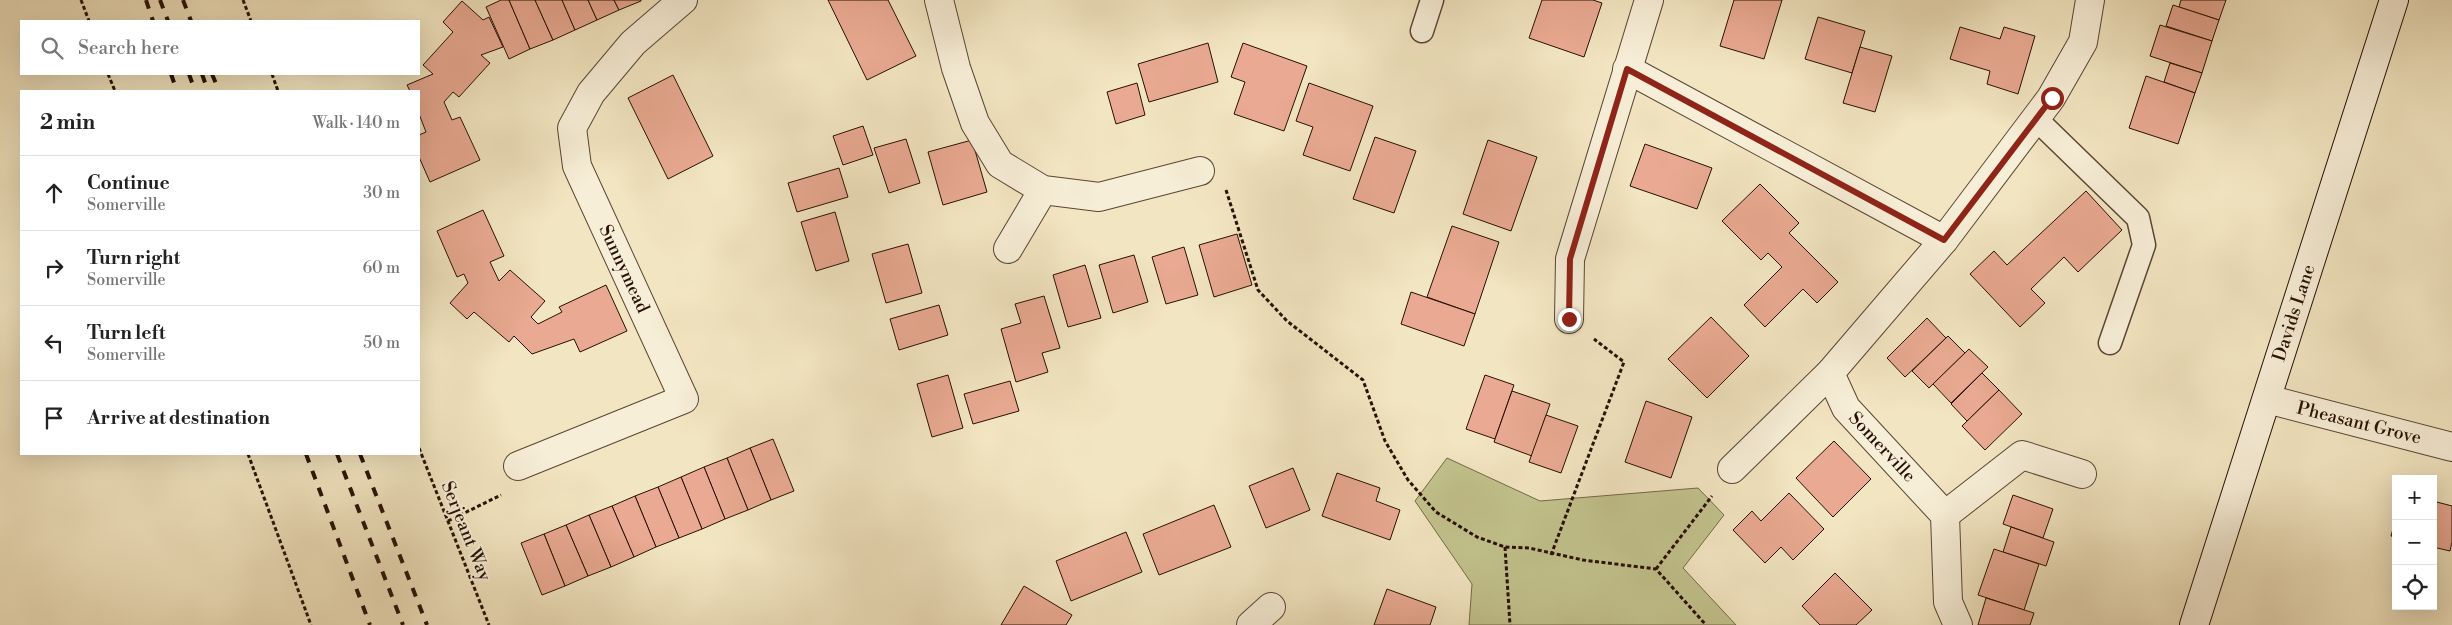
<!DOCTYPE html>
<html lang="en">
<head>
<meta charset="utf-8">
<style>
	:root { --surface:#fff; --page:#f6f6f6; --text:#222; --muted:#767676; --line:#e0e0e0 }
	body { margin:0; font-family:"Libre Bodoni",serif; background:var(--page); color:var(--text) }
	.controls { position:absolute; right:15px; bottom:15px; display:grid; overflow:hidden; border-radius:0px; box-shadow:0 5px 20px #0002 }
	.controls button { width:45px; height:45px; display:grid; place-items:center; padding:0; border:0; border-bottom:1px solid var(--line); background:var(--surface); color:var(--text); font:25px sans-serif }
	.stop { position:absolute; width:15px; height:15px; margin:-11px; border:4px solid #8f2418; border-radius:50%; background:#fff }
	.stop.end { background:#8f2418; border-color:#fff; box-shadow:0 1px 5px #0008 }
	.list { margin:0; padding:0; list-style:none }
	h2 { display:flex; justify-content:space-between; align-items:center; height:65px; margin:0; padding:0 20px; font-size:21px }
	h2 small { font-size:16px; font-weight:400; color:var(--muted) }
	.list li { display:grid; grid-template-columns:32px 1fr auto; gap:15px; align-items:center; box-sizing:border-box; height:75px; padding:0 20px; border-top:1px solid var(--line) }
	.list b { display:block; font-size:19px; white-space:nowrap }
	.list p { margin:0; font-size:16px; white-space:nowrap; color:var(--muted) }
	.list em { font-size:16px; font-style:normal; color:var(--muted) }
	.icon { flex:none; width:28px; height:28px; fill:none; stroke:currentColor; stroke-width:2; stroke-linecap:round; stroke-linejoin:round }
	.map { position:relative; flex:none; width:2452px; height:625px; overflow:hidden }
	.search { position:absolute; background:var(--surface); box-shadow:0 5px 20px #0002; left:20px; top:20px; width:400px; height:55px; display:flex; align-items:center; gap:12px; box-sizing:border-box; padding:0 18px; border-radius:0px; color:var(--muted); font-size:19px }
	.panel { position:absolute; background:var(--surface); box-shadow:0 5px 20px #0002; left:20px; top:90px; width:400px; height:365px; border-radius:0px }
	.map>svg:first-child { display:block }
	.green { fill:#c2c28d; stroke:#746948 }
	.building { fill:#e9a992; stroke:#271003 }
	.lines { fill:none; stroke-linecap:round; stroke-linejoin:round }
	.lane-casing { stroke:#5a4532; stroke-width:25 }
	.street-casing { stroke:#5a4532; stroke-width:30 }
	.secondary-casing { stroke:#271003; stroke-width:30 }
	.path { stroke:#271003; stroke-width:3; stroke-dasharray:4 2.5; stroke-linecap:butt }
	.lane { stroke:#f7eed7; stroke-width:22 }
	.street { stroke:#f7eed7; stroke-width:28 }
	.secondary { stroke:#f7eed7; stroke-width:28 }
	.rail { stroke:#271003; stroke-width:4; stroke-dasharray:9 9; stroke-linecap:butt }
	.route { stroke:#8f2418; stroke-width:6 }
	.labels { text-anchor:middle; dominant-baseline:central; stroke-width:4; stroke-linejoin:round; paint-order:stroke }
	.street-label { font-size:18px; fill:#271003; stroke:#f7eed7 }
</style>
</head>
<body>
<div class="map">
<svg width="2452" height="625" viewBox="0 0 2452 625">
	<rect width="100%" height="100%" fill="#f2e5c1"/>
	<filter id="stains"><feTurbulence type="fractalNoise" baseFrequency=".004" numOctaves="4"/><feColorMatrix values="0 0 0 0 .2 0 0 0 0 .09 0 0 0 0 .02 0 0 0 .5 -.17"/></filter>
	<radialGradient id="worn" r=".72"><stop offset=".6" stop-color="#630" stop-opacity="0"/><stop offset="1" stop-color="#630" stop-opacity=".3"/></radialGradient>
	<polygon class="green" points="1447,458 1540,501 1698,488 1724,515 1683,568 1736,625 1469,625 1472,584 1415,501"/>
	<g class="building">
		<polygon points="501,0 509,0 530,49 509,59 486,7"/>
		<polygon points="509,0 535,0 553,40 530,49"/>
		<polygon points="535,0 562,0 575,30 553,40"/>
		<polygon points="562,0 588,0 597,20 575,30"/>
		<polygon points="588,0 614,0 619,10 597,20"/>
		<polygon points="614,0 641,0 641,1 619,10"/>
		<polygon points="828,0 888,0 916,56 867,80"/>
		<polygon points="1542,0 1593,0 1602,3 1584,57 1529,38"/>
		<polygon points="1734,0 1782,0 1764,59 1720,46"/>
		<polygon points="2181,0 2226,0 2219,20 2179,7"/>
		<polygon points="462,1 483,20 489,17 503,47 481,55 490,63 459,97 453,92 444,102 452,120 460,117 480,160 430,182 419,157 419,135 426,132 419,114 419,91 410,91 407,85 433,74 423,65 453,32 443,22"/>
		<polygon points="2173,5 2219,20 2212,41 2166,26"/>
		<polygon points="1818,17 1865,31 1852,73 1805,59"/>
		<polygon points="2160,25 2212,41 2202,73 2150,56"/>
		<polygon points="1960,27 2000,39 2004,27 2035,36 2018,94 1987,84 1990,71 1950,59"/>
		<polygon points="1208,43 1218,82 1149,102 1138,64"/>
		<polygon points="1243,43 1307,66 1284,131 1234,114 1245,82 1231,77"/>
		<polygon points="1860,47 1892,56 1875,112 1843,103"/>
		<polygon points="2170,63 2202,73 2195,93 2164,82"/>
		<polygon points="673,75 713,156 668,179 628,98"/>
		<polygon points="2146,76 2195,93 2178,144 2129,128"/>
		<polygon points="1137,83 1145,115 1116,124 1107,92"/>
		<polygon points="1309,83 1373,106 1350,171 1303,155 1313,127 1296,121"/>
		<polygon points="863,126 873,155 843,165 833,136"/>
		<polygon points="1375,137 1416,151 1394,213 1353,199"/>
		<polygon points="906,139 920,183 889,193 874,148"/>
		<polygon points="972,140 987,192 943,205 928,152"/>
		<polygon points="1488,140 1537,157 1511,231 1463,214"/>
		<polygon points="1645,144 1712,168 1697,209 1630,186"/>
		<polygon points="839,168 848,197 797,212 788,183"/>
		<polygon points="1760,184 1799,223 1789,233 1838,282 1817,303 1803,289 1765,327 1744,305 1782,267 1768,253 1761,260 1722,221"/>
		<polygon points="2086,191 2122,230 2078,272 2064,257 2031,289 2045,303 2020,327 1970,274 1994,251 2007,265"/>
		<polygon points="483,210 504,256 490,262 499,281 510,270 545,301 531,317 538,324 562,312 559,307 606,285 627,331 580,352 574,339 532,354 514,336 509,342 474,312 467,319 450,303 468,283 464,274 457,277 437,231"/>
		<polygon points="835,212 849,261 816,271 801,222"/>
		<polygon points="1452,226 1499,242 1475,314 1427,297"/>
		<polygon points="1237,234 1252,285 1214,297 1199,245"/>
		<polygon points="908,244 922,293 886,303 872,254"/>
		<polygon points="1184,247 1198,295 1166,304 1152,257"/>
		<polygon points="1134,255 1148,302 1113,313 1099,265"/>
		<polygon points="1085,265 1101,318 1068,327 1053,275"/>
		<polygon points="1411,292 1475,314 1464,346 1401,324"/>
		<polygon points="1044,296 1060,348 1042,353 1048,372 1016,382 1001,329 1021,323 1015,304"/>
		<polygon points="939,305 948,335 899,350 890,319"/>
		<polygon points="1711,317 1749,356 1707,398 1668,359"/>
		<polygon points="1927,318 1946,338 1905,377 1887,358"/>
		<polygon points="1948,336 1965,353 1929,388 1912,371"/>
		<polygon points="1969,349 1988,367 1951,403 1933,384"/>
		<polygon points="1982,373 1999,390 1967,421 1951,404"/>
		<polygon points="948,375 963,428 932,437 917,384"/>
		<polygon points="1485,375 1514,385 1495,439 1466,429"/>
		<polygon points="1010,381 1019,411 973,424 964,394"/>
		<polygon points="1999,390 2022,414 1985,450 1962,426"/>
		<polygon points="1512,391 1550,404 1532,456 1494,442"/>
		<polygon points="1646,401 1692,417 1671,478 1625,462"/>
		<polygon points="1546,415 1578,426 1561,473 1529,462"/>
		<polygon points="773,439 794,491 771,500 750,448"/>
		<polygon points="1834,441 1871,479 1833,517 1796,478"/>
		<polygon points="750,448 771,500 748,510 727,458"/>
		<polygon points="727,458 748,510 725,519 704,467"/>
		<polygon points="704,467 725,519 702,529 681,477"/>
		<polygon points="1293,468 1310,510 1266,528 1249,486"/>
		<polygon points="1337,473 1380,488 1376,501 1400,510 1390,540 1322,516"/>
		<polygon points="681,477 702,529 679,538 658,487"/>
		<polygon points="658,487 679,538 656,547 635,496"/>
		<polygon points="1789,493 1824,529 1793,560 1781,547 1765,563 1733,530 1752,511 1761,521"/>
		<polygon points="2013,495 2053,509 2043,538 2003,524"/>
		<polygon points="635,496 656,547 634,557 612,506"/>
		<polygon points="2433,501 2452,506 2452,542 2450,551 2433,547"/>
		<polygon points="1214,505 1231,547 1159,575 1143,534"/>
		<polygon points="612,506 634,557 611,567 589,515"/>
		<polygon points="589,515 611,567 588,576 566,525"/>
		<polygon points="2396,518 2396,537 2391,536"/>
		<polygon points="566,525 588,576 565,586 544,534"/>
		<polygon points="2011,527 2054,542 2046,566 2003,552"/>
		<polygon points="1126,532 1142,572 1071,601 1056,561"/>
		<polygon points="544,534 565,586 542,595 521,543"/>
		<polygon points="1994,549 2039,564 2024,610 1978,595"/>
		<polygon points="1835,573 1872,610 1856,625 1820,625 1802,606"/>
		<polygon points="1024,586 1072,615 1066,625 1001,625"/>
		<polygon points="1387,589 1436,607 1430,625 1374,625"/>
		<polygon points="1986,598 2034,613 2030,625 1978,625"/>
	</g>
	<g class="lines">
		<g class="lane-casing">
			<g id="lane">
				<polyline points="1422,31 1432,0"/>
				<polyline points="2036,119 2138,218 2144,245 2110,343"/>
			</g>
		</g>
		<g class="street-casing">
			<g id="street">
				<polyline points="939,0 956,68 975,123 1000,164 1043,190 1099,197 1200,171"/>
				<polyline points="1627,69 1944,240"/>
				<polyline points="1008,249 1043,190"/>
				<polyline points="1569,319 1570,259 1649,0"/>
				<polyline points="2267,399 2452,447"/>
				<polyline points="518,466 684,399 577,166 572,128 591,93 633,43 683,0"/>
				<polyline points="1732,469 1830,373"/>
				<polyline points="1945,515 2022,455 2082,474"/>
				<polyline points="1251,625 1271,607"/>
				<polyline points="1958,625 1948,602 1945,515 1846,408 1830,373 1944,240 2051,98 2083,42 2090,0"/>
			</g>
		</g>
		<g class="secondary-casing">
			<polyline id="secondary" points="2194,625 2394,0"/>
		</g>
		<g class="path">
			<polyline points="81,0 89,21"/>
			<polyline points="243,0 251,21"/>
			<polyline points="108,74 115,91"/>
			<polyline points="272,74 278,91"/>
			<polyline points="1226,190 1258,290 1287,321 1363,380 1385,441 1408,480 1436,512 1477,537 1505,547 1529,548 1583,560 1656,569 1706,625"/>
			<polyline points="419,448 489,625"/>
			<polyline points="248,454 311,625"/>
			<polyline points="448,521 501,495"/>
			<polyline points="1505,547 1510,625"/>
			<polyline points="1551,555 1624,362 1594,339"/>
			<polyline points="1656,569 1712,496"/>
		</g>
		<use href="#lane" class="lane"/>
		<use href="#street" class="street"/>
		<use href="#secondary" class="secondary"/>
		<g class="rail">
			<polyline points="146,0 153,21"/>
			<polyline points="160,0 168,21"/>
			<polyline points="183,0 191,21"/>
			<polyline points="171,74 177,91"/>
			<polyline points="189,74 195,91"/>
			<polyline points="202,74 208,91"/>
			<polyline points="212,74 219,91"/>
			<polyline points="306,454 370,625"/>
			<polyline points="337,454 403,625"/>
			<polyline points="360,454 427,625"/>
		</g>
	</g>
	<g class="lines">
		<polyline class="route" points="1569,319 1570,259 1627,69 1944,240 2052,98"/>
	</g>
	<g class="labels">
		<g class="street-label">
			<text transform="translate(624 269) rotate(65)">Sunnymead</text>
			<text transform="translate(2294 313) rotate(-72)">Davids Lane</text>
			<text transform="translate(2359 423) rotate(14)">Pheasant Grove</text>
			<text transform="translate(1882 447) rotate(47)">Somerville</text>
			<text transform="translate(466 531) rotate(68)">Serjeant Way</text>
		</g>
	</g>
	<rect width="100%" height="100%" filter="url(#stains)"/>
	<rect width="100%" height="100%" fill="url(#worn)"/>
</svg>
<div class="controls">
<button>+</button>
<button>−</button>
<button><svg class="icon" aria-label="locate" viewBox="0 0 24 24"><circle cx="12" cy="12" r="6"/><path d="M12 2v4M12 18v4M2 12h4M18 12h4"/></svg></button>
</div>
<div class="stop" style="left:2052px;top:98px"></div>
<div class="stop end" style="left:1569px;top:319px"></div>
<div class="search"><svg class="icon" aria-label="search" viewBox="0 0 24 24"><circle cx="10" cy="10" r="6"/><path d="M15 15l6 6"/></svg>Search here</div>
<section class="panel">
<h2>2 min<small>Walk · 140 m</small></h2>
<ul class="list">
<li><svg class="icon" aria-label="ahead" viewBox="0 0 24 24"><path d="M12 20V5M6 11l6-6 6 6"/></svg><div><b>Continue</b><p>Somerville</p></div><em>30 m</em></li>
<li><svg class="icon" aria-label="right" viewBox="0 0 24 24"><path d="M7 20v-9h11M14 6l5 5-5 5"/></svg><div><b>Turn right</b><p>Somerville</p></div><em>60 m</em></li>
<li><svg class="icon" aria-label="left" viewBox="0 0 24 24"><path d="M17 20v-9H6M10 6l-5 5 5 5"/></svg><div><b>Turn left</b><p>Somerville</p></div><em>50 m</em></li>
<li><svg class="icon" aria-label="arrive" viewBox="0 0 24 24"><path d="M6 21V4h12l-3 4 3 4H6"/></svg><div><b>Arrive at destination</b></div></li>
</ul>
</section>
</div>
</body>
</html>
